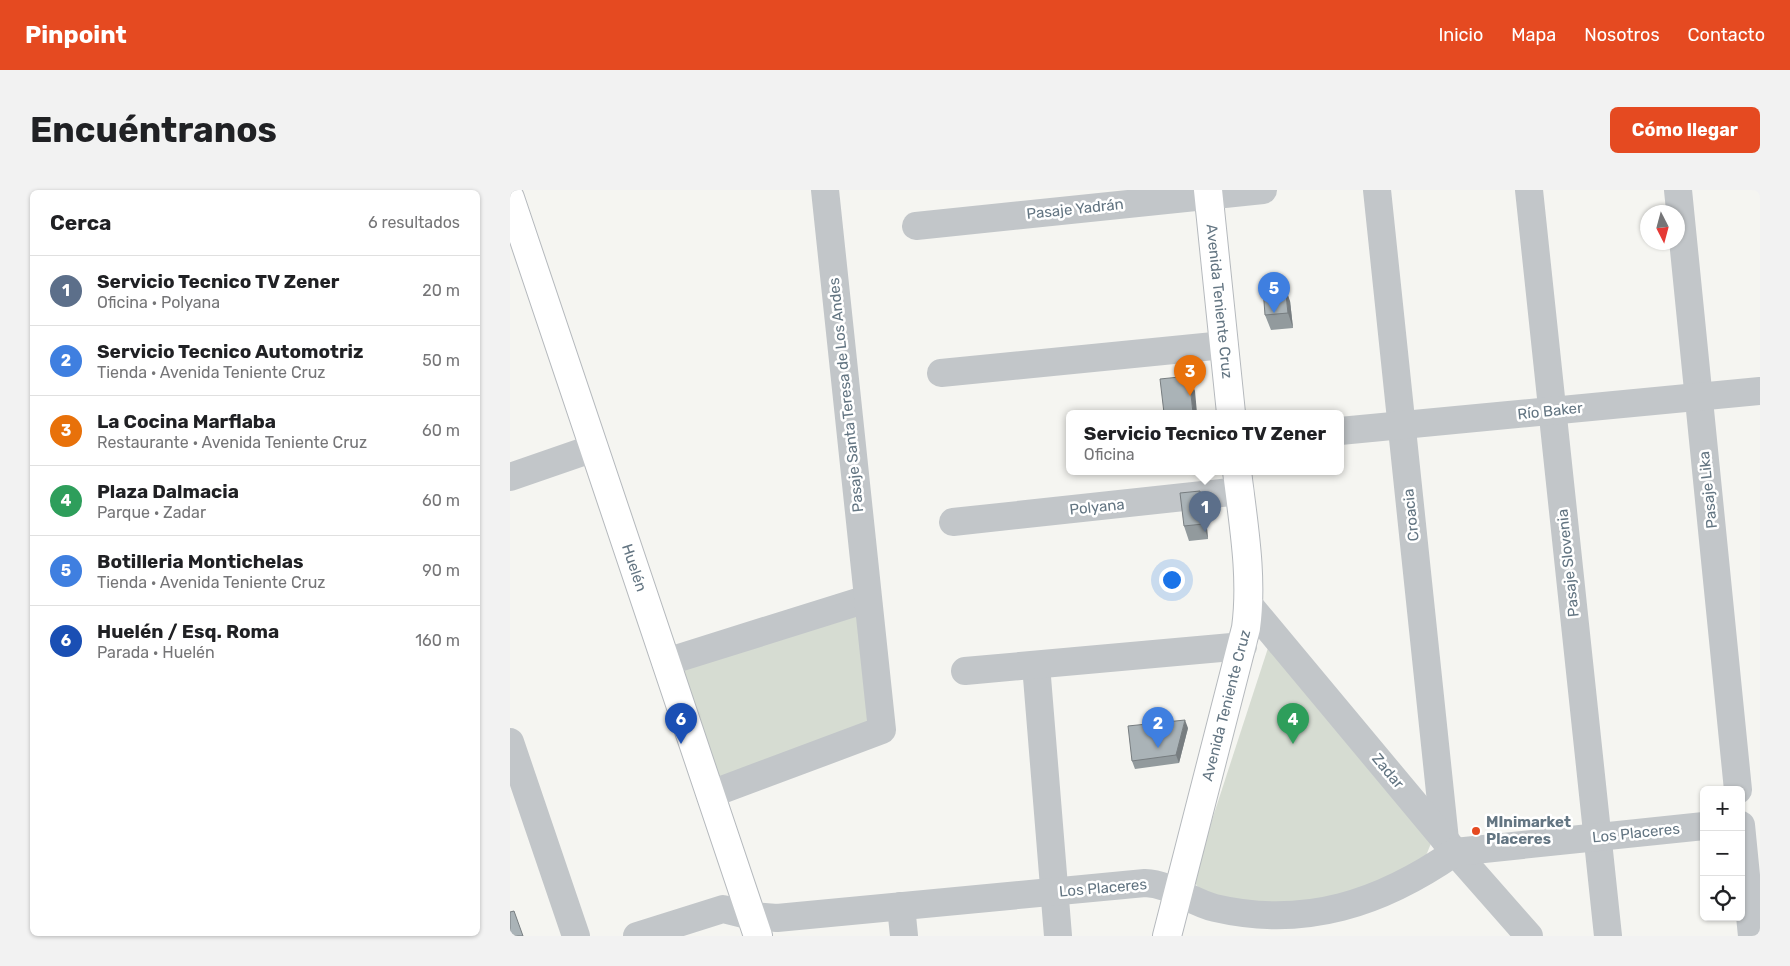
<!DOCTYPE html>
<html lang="es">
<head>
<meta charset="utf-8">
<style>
	:root { --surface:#fff; --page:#f2f2f2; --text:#202124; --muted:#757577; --line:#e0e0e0; --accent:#e54a21 }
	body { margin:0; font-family:Rubik,sans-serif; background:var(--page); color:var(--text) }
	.controls { position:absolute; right:15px; bottom:15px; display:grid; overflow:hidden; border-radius:8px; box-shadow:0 1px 4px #0004 }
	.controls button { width:45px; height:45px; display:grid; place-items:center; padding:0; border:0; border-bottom:1px solid var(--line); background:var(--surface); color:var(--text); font:25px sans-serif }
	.compass { position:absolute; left:1130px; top:15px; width:45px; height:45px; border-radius:50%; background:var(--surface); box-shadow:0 1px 4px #0004; rotate:174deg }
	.you { position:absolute; left:661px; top:389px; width:18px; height:18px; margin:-12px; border:4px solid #fff; border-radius:50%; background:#1a73e8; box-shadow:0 0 0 8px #1a73e833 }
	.badge { display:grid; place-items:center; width:32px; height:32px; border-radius:50%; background:var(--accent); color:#fff; font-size:16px; font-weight:700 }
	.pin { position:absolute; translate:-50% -41px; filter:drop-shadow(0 1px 2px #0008) }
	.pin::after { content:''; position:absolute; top:26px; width:18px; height:15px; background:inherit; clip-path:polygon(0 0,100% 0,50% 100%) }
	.popup { position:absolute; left:556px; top:220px; width:278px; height:65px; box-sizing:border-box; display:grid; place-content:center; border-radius:8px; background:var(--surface); filter:drop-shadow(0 1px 4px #0005); font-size:16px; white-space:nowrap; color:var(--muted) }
	.popup b { font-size:19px; color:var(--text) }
	.popup::after { content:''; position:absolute; left:50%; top:100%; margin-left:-10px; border:10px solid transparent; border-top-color:var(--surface) }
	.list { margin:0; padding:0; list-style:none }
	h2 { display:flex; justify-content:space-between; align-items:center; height:65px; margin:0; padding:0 20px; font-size:21px }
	h2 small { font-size:16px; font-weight:400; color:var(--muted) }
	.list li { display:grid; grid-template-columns:32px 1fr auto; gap:15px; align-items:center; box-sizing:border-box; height:70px; padding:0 20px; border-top:1px solid var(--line) }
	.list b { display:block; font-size:19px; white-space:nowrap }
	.list p { margin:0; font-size:16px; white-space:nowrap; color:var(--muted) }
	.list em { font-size:16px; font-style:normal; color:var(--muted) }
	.icon { flex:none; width:28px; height:28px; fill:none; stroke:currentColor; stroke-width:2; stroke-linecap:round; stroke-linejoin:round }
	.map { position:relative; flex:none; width:1250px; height:746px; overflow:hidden; border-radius:8px }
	header { display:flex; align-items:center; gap:30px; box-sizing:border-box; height:70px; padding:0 25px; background:var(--accent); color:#fff }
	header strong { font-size:24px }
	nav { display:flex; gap:28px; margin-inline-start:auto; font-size:18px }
	.intro { display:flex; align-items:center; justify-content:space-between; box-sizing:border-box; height:120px; padding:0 30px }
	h1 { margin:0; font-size:35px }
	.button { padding:12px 22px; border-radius:8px; background:var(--accent); color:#fff; font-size:18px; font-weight:700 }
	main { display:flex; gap:30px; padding:0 30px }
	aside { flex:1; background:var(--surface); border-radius:8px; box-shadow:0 1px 4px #0004 }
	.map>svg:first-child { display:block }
	.green { fill:#d6dcd2 }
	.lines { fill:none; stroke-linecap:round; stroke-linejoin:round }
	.major-casing { stroke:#b5b9bd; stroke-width:30 }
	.minor { stroke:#c2c6c9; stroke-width:28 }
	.major { stroke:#fff; stroke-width:28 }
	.wall { fill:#929a9d }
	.shaded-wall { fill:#777d80 }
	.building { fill:#aab3b7; stroke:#777d80 }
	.poi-dot { fill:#e54a21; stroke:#fff; stroke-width:2 }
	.labels { text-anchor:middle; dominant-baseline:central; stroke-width:5; stroke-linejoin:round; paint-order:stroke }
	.street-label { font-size:15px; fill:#637582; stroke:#fff }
	.poi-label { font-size:15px; font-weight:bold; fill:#637582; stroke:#fff; text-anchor:start }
</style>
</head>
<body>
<header>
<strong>Pinpoint</strong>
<nav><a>Inicio</a><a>Mapa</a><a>Nosotros</a><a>Contacto</a></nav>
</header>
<div class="intro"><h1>Encuéntranos</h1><a class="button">Cómo llegar</a></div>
<main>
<aside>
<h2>Cerca<small>6 resultados</small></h2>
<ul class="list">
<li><span class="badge" style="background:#5c6f8a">1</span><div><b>Servicio Tecnico TV Zener</b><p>Oficina · Polyana</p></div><em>20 m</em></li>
<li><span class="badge" style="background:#3f7fe0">2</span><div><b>Servicio Tecnico Automotriz</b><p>Tienda · Avenida Teniente Cruz</p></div><em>50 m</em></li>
<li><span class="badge" style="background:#e8710a">3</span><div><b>La Cocina Marflaba</b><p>Restaurante · Avenida Teniente Cruz</p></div><em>60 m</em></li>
<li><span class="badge" style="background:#2e9e5b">4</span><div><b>Plaza Dalmacia</b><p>Parque · Zadar</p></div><em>60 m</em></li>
<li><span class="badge" style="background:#3f7fe0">5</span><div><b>Botilleria Montichelas</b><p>Tienda · Avenida Teniente Cruz</p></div><em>90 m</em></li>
<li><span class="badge" style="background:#1a4fb4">6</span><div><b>Huelén / Esq. Roma</b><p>Parada · Huelén</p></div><em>160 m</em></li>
</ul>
</aside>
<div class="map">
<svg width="1250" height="746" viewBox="0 0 1250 746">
	<rect width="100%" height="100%" fill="#f5f5f1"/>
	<g class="green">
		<polygon points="348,423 360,537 208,592 170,478"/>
		<polygon points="758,458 922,651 915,668 847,704 765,716 694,705 685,693 686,679"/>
	</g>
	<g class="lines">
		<g class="major-casing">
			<g id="major">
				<path id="s1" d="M698,0L721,223"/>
				<path id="s2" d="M0,8L248,746"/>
				<path id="s3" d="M657,746L736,438C743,386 733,332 727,281"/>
			</g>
		</g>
		<g class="minor">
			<polyline points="867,0 935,650"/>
			<polyline points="1019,0 1098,746"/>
			<polyline points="1168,0 1228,600"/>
			<polyline points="406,36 753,0"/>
			<polyline points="431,183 714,155"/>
			<polyline points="830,241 1250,201"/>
			<polyline points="0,287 84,258"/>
			<polyline points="443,332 730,301"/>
			<polyline points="739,415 945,662 1019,746"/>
			<polyline points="156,472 357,409"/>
			<polyline points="526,475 548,746"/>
			<polyline points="455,481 733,456"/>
			<polyline points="0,552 66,746"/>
			<polyline points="201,604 372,540 315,0"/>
			<polyline points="1231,635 1242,746"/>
			<polyline points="391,716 394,746"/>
			<path d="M127,746L213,719L241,726L267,728L635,693C661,694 680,712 705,718C795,739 872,713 945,662L1194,636"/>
		</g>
		<use href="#major" class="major"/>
	</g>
	<g class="wall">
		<polygon points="780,111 783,138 761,140 755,125"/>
		<polygon points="690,301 695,316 698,349 679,351 674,336"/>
		<polygon points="678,538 669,573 625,579 622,571"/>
	</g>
	<g class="shaded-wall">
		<polygon points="775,96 780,111 783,138 778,123"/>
		<polygon points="679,186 685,201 687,223 683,223"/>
		<polygon points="690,301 695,316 698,349 693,334"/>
		<polygon points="675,530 678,538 669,573 666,565"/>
	</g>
	<g class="building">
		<polygon points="775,96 778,123 755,125 753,98"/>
		<polygon points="679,186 683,223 654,223 650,189"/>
		<polygon points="690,301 693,334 674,336 670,303"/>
		<polygon points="675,530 666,565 622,571 618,536"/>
		<polygon points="4,721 13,746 0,746 0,722"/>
	</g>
	<circle class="poi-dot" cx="966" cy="641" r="5"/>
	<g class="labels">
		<g class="street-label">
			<text transform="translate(565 19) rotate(-6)">Pasaje Yadrán</text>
			<text stroke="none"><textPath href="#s1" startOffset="112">Avenida Teniente Cruz</textPath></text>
			<text transform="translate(336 205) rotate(-96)">Pasaje Santa Teresa de Los Andes</text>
			<text transform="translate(1040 221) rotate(-6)">Río Baker</text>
			<text transform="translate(1198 300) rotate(-96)">Pasaje Lika</text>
			<text transform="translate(587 317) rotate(-6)">Polyana</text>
			<text transform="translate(901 325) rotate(-96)">Croacia</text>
			<text transform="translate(1058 373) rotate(-96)">Pasaje Slovenia</text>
			<text stroke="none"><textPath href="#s2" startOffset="390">Huelén</textPath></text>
			<text stroke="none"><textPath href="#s3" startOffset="238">Avenida Teniente Cruz</textPath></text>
			<text transform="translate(878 581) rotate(50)">Zadar</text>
			<text transform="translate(1126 643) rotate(-6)">Los Placeres</text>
			<text transform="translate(593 698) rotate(-5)">Los Placeres</text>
		</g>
		<g class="poi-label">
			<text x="976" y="632">MInimarket<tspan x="976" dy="17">Placeres</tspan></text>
		</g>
	</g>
</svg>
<div class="controls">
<button>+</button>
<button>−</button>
<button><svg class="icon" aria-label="locate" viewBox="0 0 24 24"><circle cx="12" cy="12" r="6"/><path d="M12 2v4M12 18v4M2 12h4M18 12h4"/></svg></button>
</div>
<svg class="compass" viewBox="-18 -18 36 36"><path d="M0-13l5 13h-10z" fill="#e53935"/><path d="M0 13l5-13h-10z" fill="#757577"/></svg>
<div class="you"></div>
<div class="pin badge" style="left:695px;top:342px;background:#5c6f8a">1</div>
<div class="popup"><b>Servicio Tecnico TV Zener</b>Oficina</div>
<div class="pin badge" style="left:648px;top:558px;background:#3f7fe0">2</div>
<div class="pin badge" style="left:680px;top:206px;background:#e8710a">3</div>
<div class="pin badge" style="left:783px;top:554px;background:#2e9e5b">4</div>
<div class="pin badge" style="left:764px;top:123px;background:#3f7fe0">5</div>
<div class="pin badge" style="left:171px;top:554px;background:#1a4fb4">6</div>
</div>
</main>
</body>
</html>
